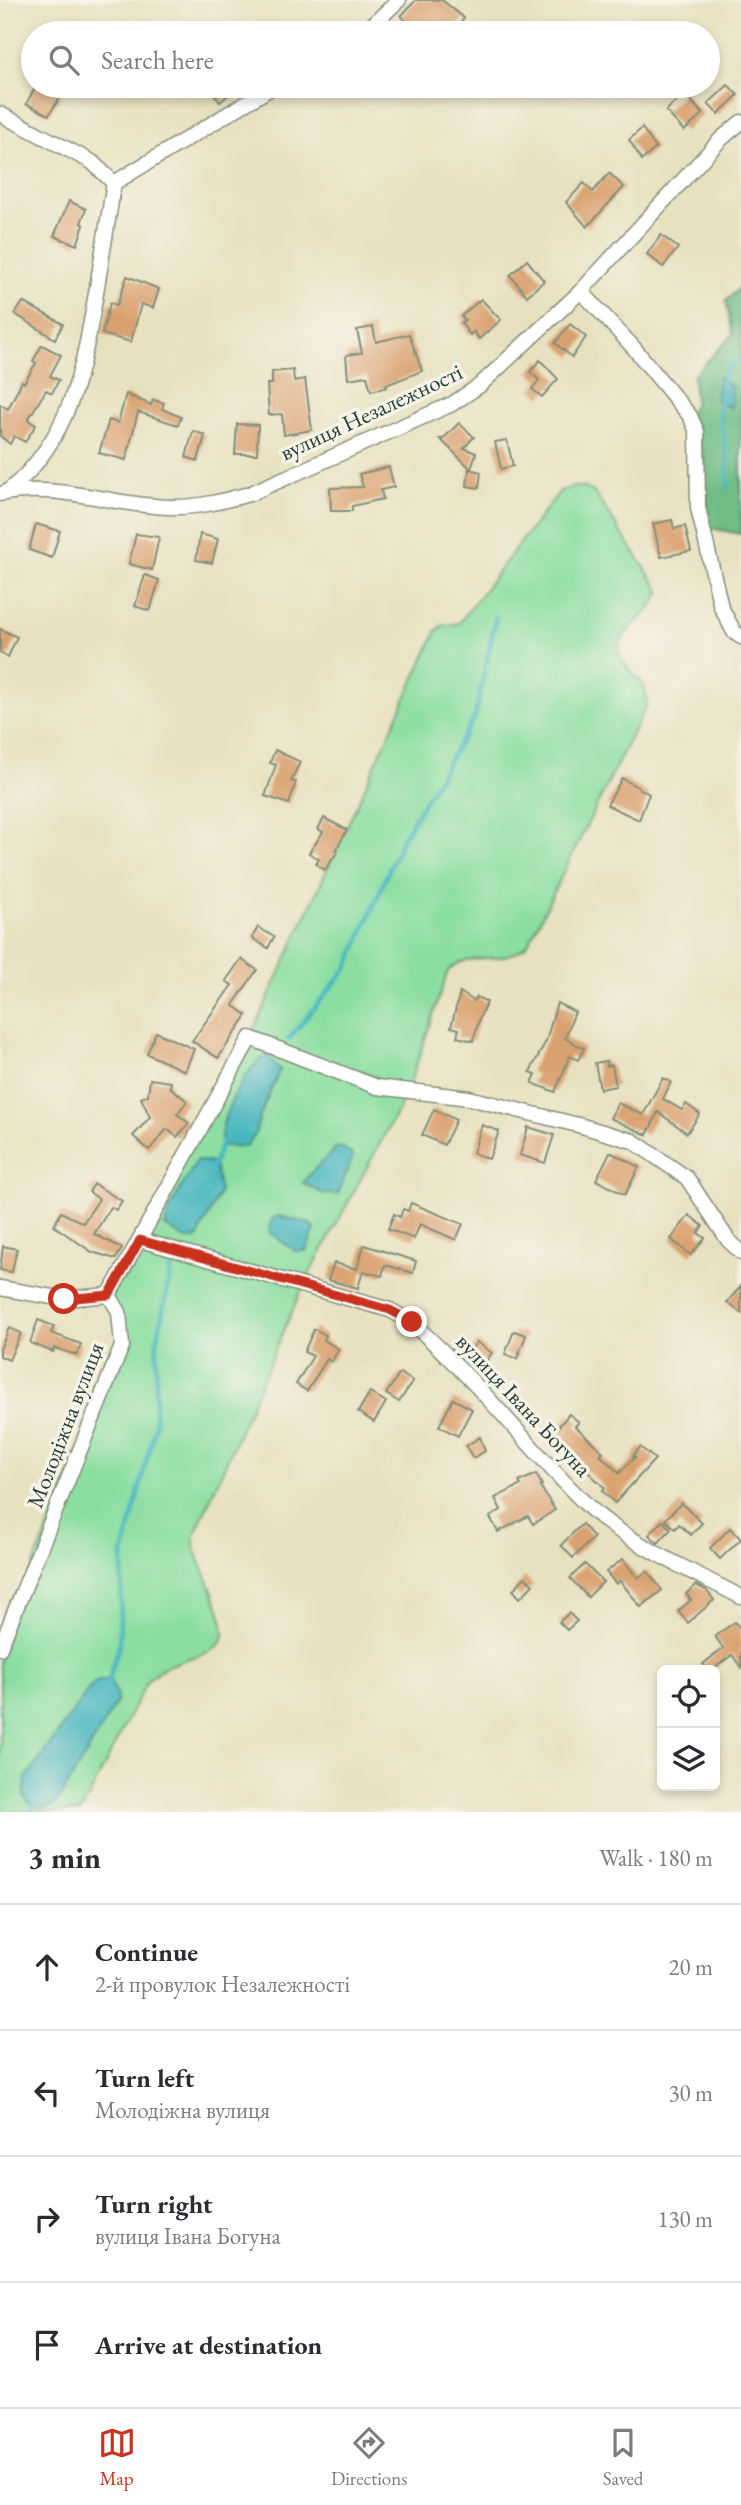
<!DOCTYPE html>
<html lang="en">
<head>
<meta charset="utf-8">
<style>
	:root { --surface:#fff; --page:#f7f7f7; --text:#2b2b33; --muted:#7c7c81; --line:#e1e1e2; --accent:#c8321e }
	body { margin:0; font-family:"EB Garamond",serif; background:var(--page); color:var(--text) }
	.controls { position:absolute; right:21px; bottom:21px; display:grid; overflow:hidden; border-radius:10px; box-shadow:0 4px 10px #0003 }
	.controls button { width:63px; height:63px; display:grid; place-items:center; padding:0; border:0; border-bottom:2px solid var(--line); background:var(--surface); color:var(--text); font:35px sans-serif }
	.stop { position:absolute; width:21px; height:21px; margin:-16px; border:5px solid #c8321e; border-radius:50%; background:#fff }
	.stop.end { background:#c8321e; border-color:#fff; box-shadow:0 2px 7px #0008 }
	.list { margin:0; padding:0; list-style:none }
	h2 { display:flex; justify-content:space-between; align-items:center; height:91px; margin:0; padding:0 28px; font-size:30px }
	h2 small { font-size:23px; font-weight:400; color:var(--muted) }
	.list li { display:grid; grid-template-columns:46px 1fr auto; gap:21px; align-items:center; box-sizing:border-box; height:126px; padding:0 28px; border-top:2px solid var(--line) }
	.list b { display:block; font-size:26px; white-space:nowrap }
	.list p { margin:0; font-size:23px; white-space:nowrap; color:var(--muted) }
	.list em { font-size:23px; font-style:normal; color:var(--muted) }
	.icon { flex:none; width:38px; height:38px; fill:none; stroke:currentColor; stroke-width:2; stroke-linecap:round; stroke-linejoin:round }
	.map { position:relative; flex:none; width:741px; height:1812px; overflow:hidden }
	.search { position:absolute; background:var(--surface); box-shadow:0 4px 10px #0003; left:21px; right:21px; top:21px; height:77px; display:flex; align-items:center; gap:18px; box-sizing:border-box; padding:0 24px; border-radius:38px; color:var(--muted); font-size:26px }
	.sheet { height:595px; background:var(--surface) }
	nav { display:flex; justify-content:space-around; align-items:center; box-sizing:border-box; height:98px; border-top:2px solid var(--line); background:var(--surface); font-size:19px; color:var(--muted) }
	nav a { display:grid; justify-items:center; gap:4px }
	nav .on { color:var(--accent) }
	.map>svg:first-child { display:block }
	.green { fill:#89dea0; stroke:#548e6a; stroke-width:2 }
	.forest { fill:#6ebd86; stroke:#467d5d; stroke-width:2 }
	.water { fill:#48b7bf; stroke:#347a7a; stroke-width:2 }
	.lines { fill:none; stroke-linecap:round; stroke-linejoin:round }
	.stream { stroke:#48b7bf; stroke-width:4.5 }
	.building { fill:#daa170 }
	.minor-casing { stroke:#848f7a; stroke-width:17 }
	.minor { stroke:#fff; stroke-width:14 }
	.route { stroke:#c8321e; stroke-width:9 }
	.labels { text-anchor:middle; dominant-baseline:central; stroke-width:7; stroke-linejoin:round; paint-order:stroke }
	.street-label { font-size:23px; fill:#1f3d34; stroke:#f7f3e8 }
</style>
</head>
<body>
<div class="map">
<svg width="741" height="1812" viewBox="0 0 741 1812">
	<rect width="100%" height="100%" fill="#f7f3e8"/>
	<filter id="ink" filterUnits="userSpaceOnUse"><feTurbulence type="fractalNoise" baseFrequency=".0143" numOctaves="2"/><feDisplacementMap in="SourceGraphic" scale="14" xChannelSelector="R" yChannelSelector="G"/><feConvolveMatrix kernelMatrix="1 2 1 2 8 2 1 2 1" color-interpolation-filters="sRGB"/></filter>
	<filter id="wash" filterUnits="userSpaceOnUse"><feTurbulence type="fractalNoise" baseFrequency=".00686" numOctaves="4" result="noise"/><feDisplacementMap in="SourceGraphic" scale="28" xChannelSelector="R" yChannelSelector="G"/><feGaussianBlur stdDeviation="1.57" result="paint"/><feColorMatrix in="noise" values="0 0 0 0 0 0 0 0 0 0 0 0 0 0 0 0 0 1.4 0 .05"/><feComposite in="paint" operator="in"/></filter>
	<g filter="url(#wash)">
		<rect width="100%" height="100%" fill="#e8e1c0"/>
		<path class="green" d="M573,487H583L594,492L660,591C654,614 622,626 619,648C616,663 636,672 642,683C646,689 647,697 647,704L528,944C503,968 467,949 448,971L406,1095L303,1286L195,1534L194,1546C200,1565 230,1623 223,1639C217,1651 201,1655 190,1658C173,1664 159,1667 147,1681L81,1812H0V1648L122,1346L109,1295L250,1038L436,632L441,626L459,623L560,491Z"/>
		<polygon class="forest" points="741,286 741,534 709,528 703,452 685,423 695,402 693,376 733,334 726,301"/>
		<g class="water">
			<polygon points="719,377 732,388 731,408 716,400"/>
			<path d="M267,1055L280,1070L261,1113L255,1134L247,1145L234,1147L221,1145C219,1118 244,1068 267,1055Z"/>
			<path d="M335,1148H344L353,1156L338,1194H324L303,1183C312,1169 325,1161 335,1148Z"/>
			<polygon points="197,1160 214,1163 220,1192 197,1239 185,1239 165,1226 171,1206"/>
			<polygon points="279,1216 308,1223 315,1229 306,1251 295,1251 270,1233 269,1227 273,1218"/>
			<path d="M102,1680H110L117,1695L116,1703L58,1802C45,1812 33,1811 24,1796L26,1778L88,1690L94,1683Z"/>
		</g>
		<g class="lines">
			<g class="stream">
				<polyline points="723,385 726,369 741,359"/>
				<polyline points="722,397 719,413 727,454 728,487"/>
				<polyline points="288,1040 348,967 402,839 475,717 496,617"/>
				<polyline points="213,1166 222,1142"/>
				<polyline points="108,1683 119,1645 123,1554 155,1427 157,1342 172,1264"/>
				<polyline points="30,1812 37,1802"/>
			</g>
		</g>
		<g id="blocks">
			<g class="building">
				<polygon points="416,0 442,0 464,18 452,33 400,33 409,23 401,16"/>
				<polygon points="728,85 738,95 718,114 708,104"/>
				<polygon points="36,86 67,86 49,115 26,104"/>
				<polygon points="208,86 239,86 220,102"/>
				<polygon points="684,93 703,114 684,131 666,111"/>
				<polygon points="642,128 656,148 642,160 629,140"/>
				<polygon points="609,173 624,187 587,227 566,202 584,183 593,192"/>
				<polygon points="69,201 86,209 81,223 84,225 77,245 54,236"/>
				<polygon points="661,235 678,248 663,267 647,254"/>
				<polygon points="527,260 544,281 527,296 510,275"/>
				<polygon points="127,276 159,289 153,308 141,304 131,342 102,334 110,303 117,305"/>
				<polygon points="481,299 501,320 479,339 474,332 470,335 461,323 465,320 461,316"/>
				<polygon points="23,302 63,324 55,339 15,314"/>
				<polygon points="570,324 586,337 572,357 555,343"/>
				<polygon points="373,327 376,342 409,334 422,371 386,385 387,387 371,391 367,376 348,379 346,355 362,353 357,330"/>
				<polygon points="42,345 61,355 50,376 59,380 52,393 46,390 28,420 36,425 25,442 14,436 10,444 0,436 0,404 8,409 22,381 24,383 36,363 33,361"/>
				<polygon points="540,360 558,379 542,397 532,389 539,380 530,372"/>
				<polygon points="293,370 294,381 305,379 312,430 284,435 282,414 269,415 267,384 272,384 272,372"/>
				<polygon points="126,394 151,405 153,400 164,403 162,409 181,417 178,425 138,412 126,460 99,453 109,420 118,423"/>
				<polygon points="459,423 474,437 464,448 476,453 471,469 440,439 443,439"/>
				<polygon points="237,424 258,425 257,454 235,454"/>
				<polygon points="193,431 205,435 198,461 186,457"/>
				<polygon points="507,440 513,466 501,469 495,442"/>
				<polygon points="389,467 394,487 381,490 383,499 352,506 352,511 331,511 330,488 363,487 359,474"/>
				<polygon points="469,469 481,472 479,488 467,486"/>
				<polygon points="672,520 674,529 685,526 691,551 661,557 653,524"/>
				<polygon points="36,524 60,531 52,558 29,550"/>
				<polygon points="136,534 159,537 152,570 129,564"/>
				<polygon points="200,534 218,539 212,563 196,560"/>
				<polygon points="145,575 159,580 150,611 135,606"/>
				<polygon points="0,629 17,637 8,657 0,652"/>
				<polygon points="275,750 300,762 291,781 296,782 289,804 265,796 276,765 270,763"/>
				<polygon points="622,778 649,794 639,820 607,805"/>
				<polygon points="324,818 347,830 336,850 338,851 325,870 316,864 319,859 309,853 323,832 318,829"/>
				<polygon points="258,927 274,937 268,948 252,938"/>
				<polygon points="241,959 257,970 233,1005 247,1015 218,1058 192,1041 232,985 226,981"/>
				<polygon points="460,992 474,1001 477,997 487,1002 480,1017 473,1041 457,1037 459,1029 451,1027"/>
				<polygon points="557,1003 575,1012 565,1038 584,1049 578,1060 570,1056 555,1092 532,1083 536,1074 530,1072 546,1041"/>
				<polygon points="156,1032 194,1049 185,1071 147,1054"/>
				<polygon points="606,1061 607,1066 612,1065 616,1086 600,1089 595,1063"/>
				<polygon points="663,1078 671,1082 663,1099 682,1110 686,1104 700,1114 687,1133 658,1112 647,1135 610,1118 618,1103 643,1115"/>
				<polygon points="150,1079 171,1082 170,1087 187,1101 177,1114 189,1123 177,1137 167,1129 149,1150 133,1136 150,1117 141,1098 148,1095"/>
				<polygon points="434,1109 456,1120 444,1145 422,1135"/>
				<polygon points="482,1125 499,1131 489,1159 473,1153"/>
				<polygon points="528,1127 554,1135 545,1163 520,1155"/>
				<polygon points="610,1152 639,1167 625,1195 596,1180"/>
				<polygon points="94,1184 122,1201 116,1210 111,1207 94,1234 122,1248 116,1259 92,1252 54,1226 61,1212 83,1223 99,1199 89,1192"/>
				<polygon points="411,1203 463,1224 456,1240 420,1224 414,1239 388,1229 394,1214 400,1217 403,1209 408,1211"/>
				<polygon points="689,1215 703,1226 698,1233 705,1238 691,1255 671,1239"/>
				<polygon points="364,1245 416,1261 413,1273 385,1265 382,1276 363,1271 358,1288 328,1280 334,1263 357,1269"/>
				<polygon points="3,1246 17,1249 12,1272 0,1270"/>
				<polygon points="741,1286 741,1313 727,1302"/>
				<polygon points="38,1320 54,1326 51,1333 81,1344 77,1355 54,1348 53,1352 30,1343"/>
				<polygon points="9,1328 21,1333 9,1360 0,1356 0,1349"/>
				<polygon points="314,1329 326,1335 324,1340 339,1349 331,1362 327,1359 307,1391 296,1384 313,1356 304,1352"/>
				<polygon points="514,1331 526,1335 517,1359 505,1354"/>
				<polygon points="477,1342 492,1353 485,1363 470,1351"/>
				<polygon points="400,1373 413,1381 399,1402 386,1394"/>
				<polygon points="370,1392 386,1402 374,1422 358,1412"/>
				<polygon points="453,1399 472,1409 458,1436 439,1426"/>
				<polygon points="569,1414 579,1422 575,1426 603,1452 600,1455 619,1473 635,1457 633,1456 640,1447 655,1459 615,1503 602,1491 605,1488 586,1470 584,1473 571,1460 577,1453 554,1432"/>
				<polygon points="480,1437 485,1451 473,1458 466,1446"/>
				<polygon points="536,1474 542,1485 540,1486 555,1510 533,1524 528,1516 498,1532 490,1517 501,1510 495,1498 521,1485 519,1482"/>
				<polygon points="681,1503 702,1523 691,1535 679,1524 675,1529 665,1520"/>
				<polygon points="662,1521 671,1529 658,1543 649,1535"/>
				<polygon points="582,1524 594,1537 573,1558 561,1545"/>
				<polygon points="730,1528 741,1539 720,1559 710,1548"/>
				<polygon points="623,1559 638,1578 647,1571 662,1590 641,1607 620,1581 616,1584 606,1572"/>
				<polygon points="585,1564 603,1582 588,1597 570,1578"/>
				<polygon points="525,1577 533,1585 520,1598 513,1590"/>
				<polygon points="696,1585 706,1590 714,1600 688,1623 678,1611 691,1600 686,1594"/>
				<polygon points="569,1613 577,1621 567,1630 559,1622"/>
				<polygon points="735,1622 741,1630 741,1667 732,1655 712,1670 708,1670 703,1664 723,1648 715,1636"/>
			</g>
		</g>
	</g>
	<g filter="url(#ink)">
		<use href="#blocks" fill-opacity="0" stroke="#848f7a" stroke-width="2"/>
		<g class="lines">
			<g class="minor-casing">
				<g id="minor">
					<polyline points="360,33 370,27 399,0"/>
					<polyline points="0,114 92,162 114,183"/>
					<polyline points="114,183 274,86"/>
					<polyline points="581,291 633,347 690,416 697,432 698,508 721,607 734,632 741,637"/>
					<path d="M7,492C70,441 83,370 96,293C102,257 108,220 114,183"/>
					<path d="M0,494C60,482 111,506 170,507C197,508 223,501 249,494L452,404L479,386L581,291L720,140L741,122"/>
					<path d="M140,1240L390,1310C415,1323 432,1341 451,1360C500,1407 541,1462 590,1508C629,1544 694,1572 741,1597"/>
					<polyline points="0,1288 64,1299 109,1295"/>
					<polyline points="0,1648 122,1346 119,1312 109,1295 250,1038 377,1087 469,1098 582,1126 633,1141 687,1178 728,1240 741,1252"/>
				</g>
			</g>
			<use href="#minor" class="minor"/>
		</g>
	</g>
	<g class="lines" filter="url(#ink)">
		<polyline class="route" points="64,1299 109,1295 140,1240 390,1310 412,1322"/>
	</g>
	<g class="labels">
		<g class="street-label">
			<text transform="translate(371 412) rotate(-25)">вулиця Незалежності</text>
			<text transform="translate(524 1405) rotate(47)">вулиця Івана Богуна</text>
			<text transform="translate(65 1425) rotate(-69)">Молодіжна вулиця</text>
		</g>
	</g>
</svg>
<div class="controls">
<button><svg class="icon" aria-label="locate" viewBox="0 0 24 24"><circle cx="12" cy="12" r="6"/><path d="M12 2v4M12 18v4M2 12h4M18 12h4"/></svg></button>
<button><svg class="icon" aria-label="layers" viewBox="0 0 24 24"><path d="M12 4l9 5-9 5-9-5zM3 14l9 5 9-5"/></svg></button>
</div>
<div class="stop" style="left:64px;top:1299px"></div>
<div class="stop end" style="left:412px;top:1322px"></div>
<div class="search"><svg class="icon" aria-label="search" viewBox="0 0 24 24"><circle cx="10" cy="10" r="6"/><path d="M15 15l6 6"/></svg>Search here</div>
</div>
<section class="sheet">
<h2>3 min<small>Walk · 180 m</small></h2>
<ul class="list">
<li><svg class="icon" aria-label="ahead" viewBox="0 0 24 24"><path d="M12 20V5M6 11l6-6 6 6"/></svg><div><b>Continue</b><p>2-й провулок Незалежності</p></div><em>20 m</em></li>
<li><svg class="icon" aria-label="left" viewBox="0 0 24 24"><path d="M17 20v-9H6M10 6l-5 5 5 5"/></svg><div><b>Turn left</b><p>Молодіжна вулиця</p></div><em>30 m</em></li>
<li><svg class="icon" aria-label="right" viewBox="0 0 24 24"><path d="M7 20v-9h11M14 6l5 5-5 5"/></svg><div><b>Turn right</b><p>вулиця Івана Богуна</p></div><em>130 m</em></li>
<li><svg class="icon" aria-label="arrive" viewBox="0 0 24 24"><path d="M6 21V4h12l-3 4 3 4H6"/></svg><div><b>Arrive at destination</b></div></li>
</ul>
</section>
<nav>
<a class="on"><svg class="icon" aria-label="map" viewBox="0 0 24 24"><path d="M3 6l6-2 6 2 6-2v14l-6 2-6-2-6 2zM9 4v14M15 6v14"/></svg>Map</a>
<a><svg class="icon" aria-label="directions" viewBox="0 0 24 24"><path d="M12 3l9 9-9 9-9-9zM9 14v-3h6M13 9l2 2-2 2"/></svg>Directions</a>
<a><svg class="icon" aria-label="saved" viewBox="0 0 24 24"><path d="M7 4h10v16l-5-4-5 4z"/></svg>Saved</a>
</nav>
</body>
</html>
